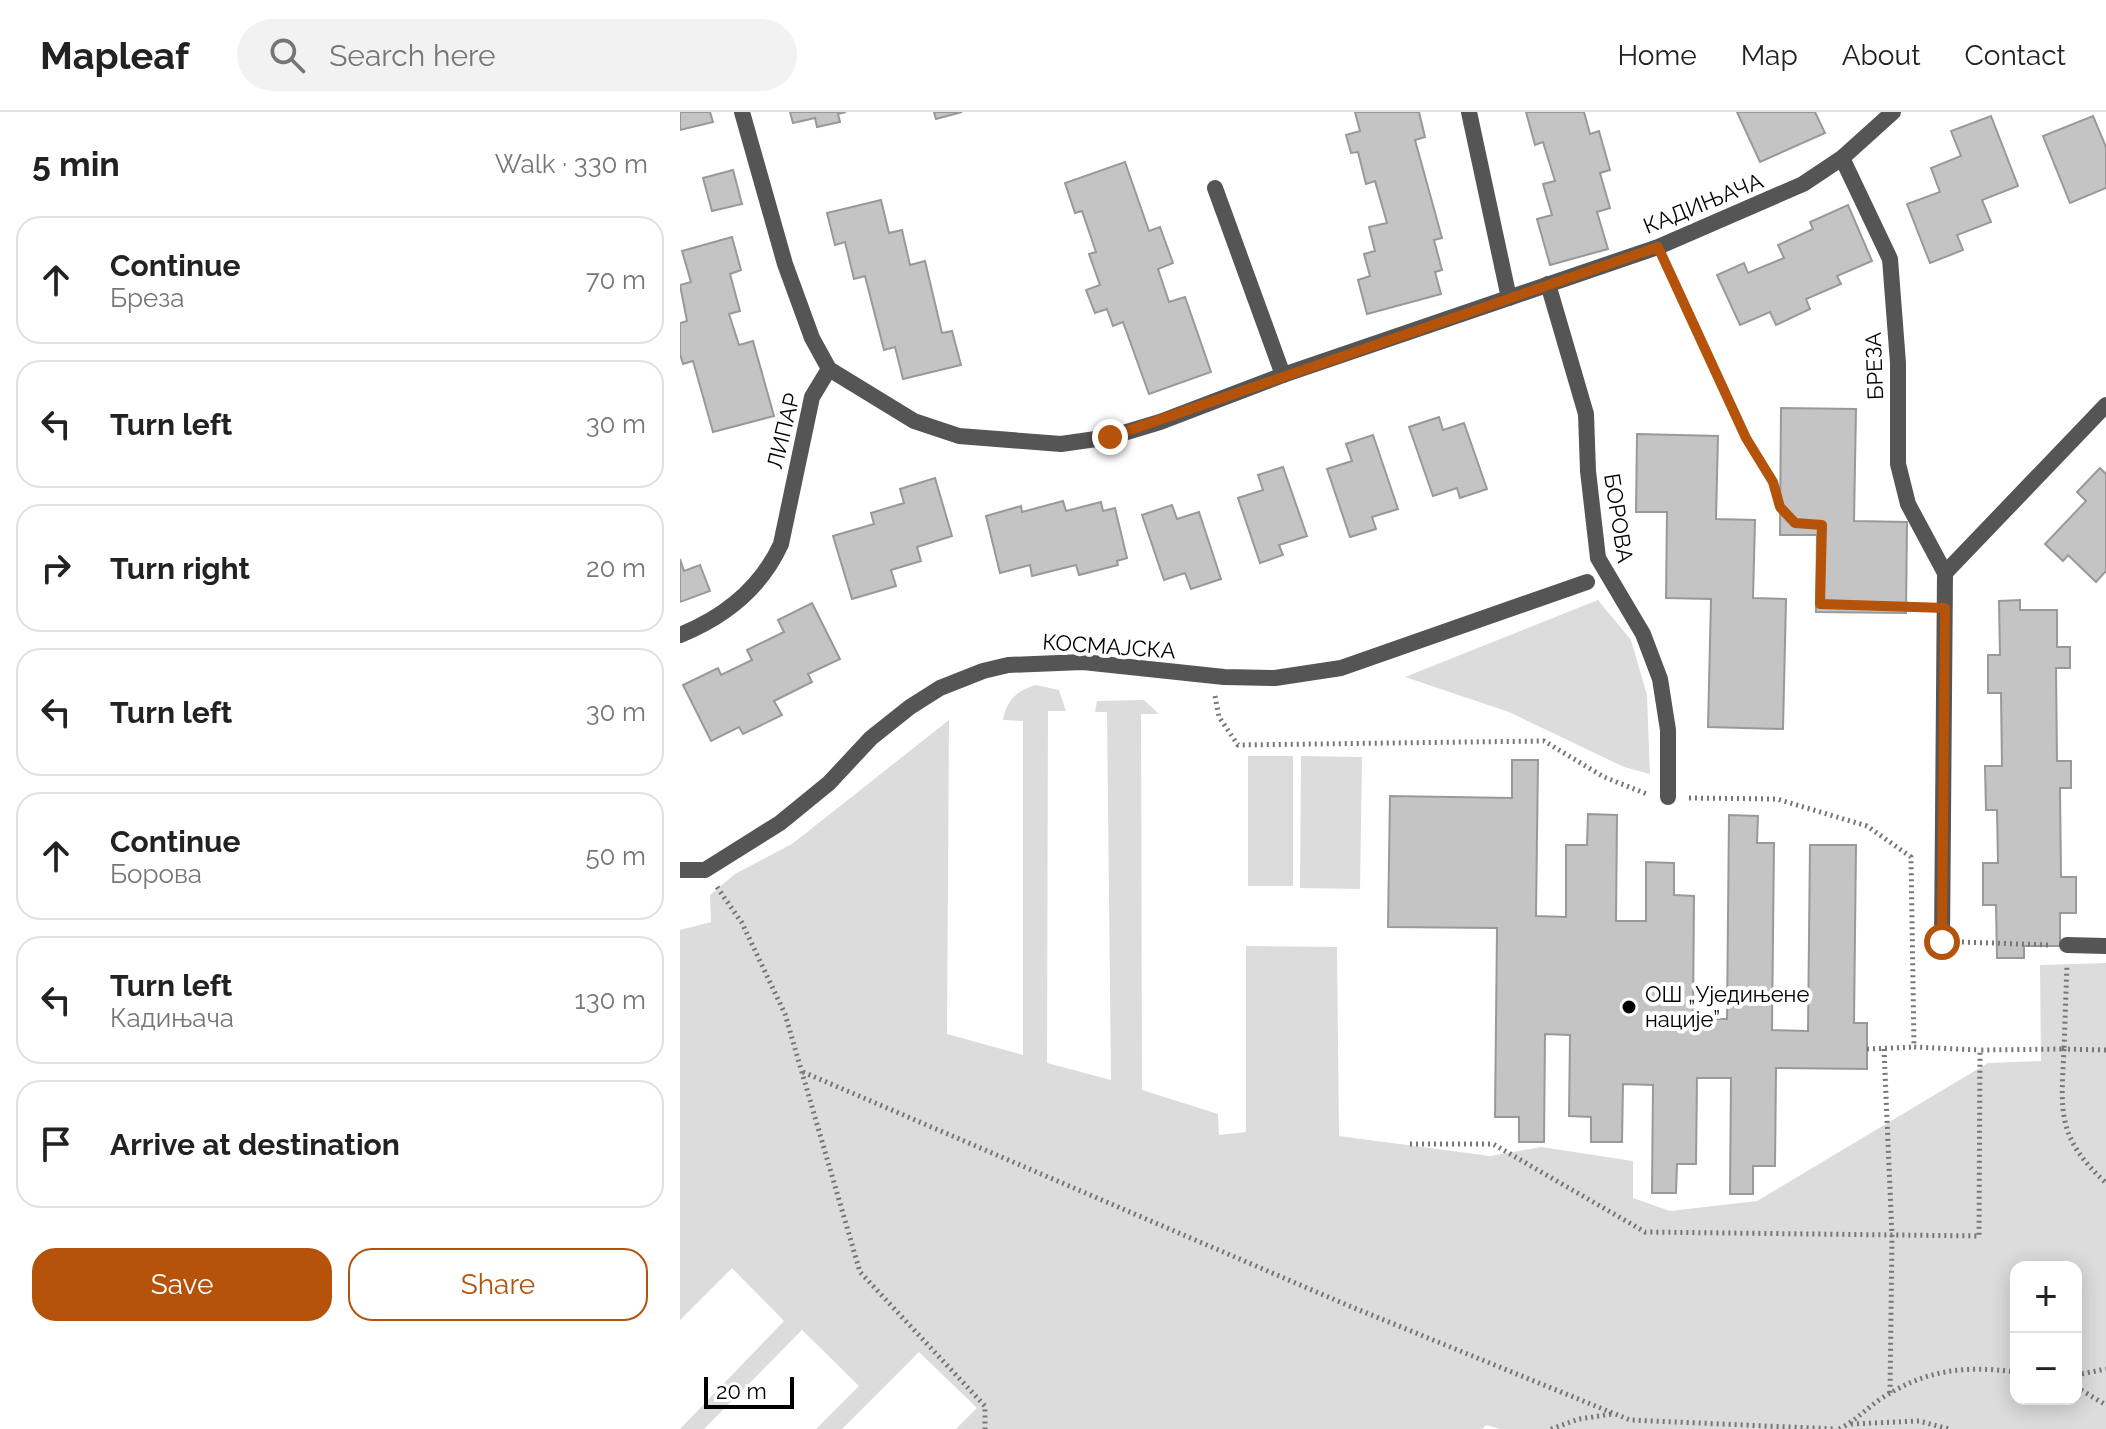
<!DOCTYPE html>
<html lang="en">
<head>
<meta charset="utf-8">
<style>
	:root { --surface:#fff; --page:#f2f2f2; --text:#222; --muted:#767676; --line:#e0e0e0; --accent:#b45309 }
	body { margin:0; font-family:Raleway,sans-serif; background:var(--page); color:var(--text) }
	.controls { position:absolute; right:24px; bottom:24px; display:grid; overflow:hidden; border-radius:16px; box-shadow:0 4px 20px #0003 }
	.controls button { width:72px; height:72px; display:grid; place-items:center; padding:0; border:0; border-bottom:2px solid var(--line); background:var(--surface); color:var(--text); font:40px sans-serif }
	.scale { position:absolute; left:24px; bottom:20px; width:90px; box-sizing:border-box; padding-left:8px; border:4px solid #000; border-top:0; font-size:22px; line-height:28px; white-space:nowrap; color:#000; -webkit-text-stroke:6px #fff; paint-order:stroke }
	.stop { position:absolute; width:24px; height:24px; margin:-18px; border:6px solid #b45309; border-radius:50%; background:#fff }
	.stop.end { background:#b45309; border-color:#fff; box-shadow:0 2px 8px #0008 }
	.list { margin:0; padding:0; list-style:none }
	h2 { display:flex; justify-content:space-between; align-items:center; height:104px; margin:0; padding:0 32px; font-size:34px }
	h2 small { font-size:26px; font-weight:400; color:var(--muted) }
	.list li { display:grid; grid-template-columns:52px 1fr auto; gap:24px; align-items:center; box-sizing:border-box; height:128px; margin:0 16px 16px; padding:0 16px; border:2px solid var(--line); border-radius:24px }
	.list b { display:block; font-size:30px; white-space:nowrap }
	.list p { margin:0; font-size:26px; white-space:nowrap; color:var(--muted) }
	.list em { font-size:26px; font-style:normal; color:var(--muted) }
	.actions { display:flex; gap:16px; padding:24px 32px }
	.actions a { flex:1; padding:18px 0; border:2px solid var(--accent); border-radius:24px; text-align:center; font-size:28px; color:var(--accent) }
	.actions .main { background:var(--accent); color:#fff }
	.icon { flex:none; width:44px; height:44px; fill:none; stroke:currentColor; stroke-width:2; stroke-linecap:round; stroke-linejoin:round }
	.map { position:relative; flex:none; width:1426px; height:1317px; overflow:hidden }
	header { display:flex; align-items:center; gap:48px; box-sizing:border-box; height:112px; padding:0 40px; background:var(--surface); border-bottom:2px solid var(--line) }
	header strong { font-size:38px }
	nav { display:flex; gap:44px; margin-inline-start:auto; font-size:28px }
	.search { width:560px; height:72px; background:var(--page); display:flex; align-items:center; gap:20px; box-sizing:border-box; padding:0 28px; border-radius:44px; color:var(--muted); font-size:30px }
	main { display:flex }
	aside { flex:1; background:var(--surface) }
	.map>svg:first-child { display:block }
	.green { fill:#dcdcdc; fill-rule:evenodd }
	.building { fill:#c4c4c4; stroke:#999; stroke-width:2 }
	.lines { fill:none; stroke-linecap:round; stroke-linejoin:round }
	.path { stroke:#777; stroke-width:5; stroke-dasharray:2 4; stroke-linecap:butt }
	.service { stroke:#555; stroke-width:16 }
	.pedestrian { stroke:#555; stroke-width:16 }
	.minor { stroke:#555; stroke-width:16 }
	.route { stroke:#b45309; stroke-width:10 }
	.poi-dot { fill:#000; stroke:#fff; stroke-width:3 }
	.labels { text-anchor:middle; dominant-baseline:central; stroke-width:8; stroke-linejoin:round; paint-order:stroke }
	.street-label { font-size:22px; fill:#000; stroke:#fff }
	.poi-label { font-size:22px; fill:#000; stroke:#fff; text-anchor:start }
</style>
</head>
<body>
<header>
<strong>Mapleaf</strong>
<div class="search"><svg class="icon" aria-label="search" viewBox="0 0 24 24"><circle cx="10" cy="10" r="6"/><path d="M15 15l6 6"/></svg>Search here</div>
<nav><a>Home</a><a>Map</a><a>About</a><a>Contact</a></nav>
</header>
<main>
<aside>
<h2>5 min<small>Walk · 330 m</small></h2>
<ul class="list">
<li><svg class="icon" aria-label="ahead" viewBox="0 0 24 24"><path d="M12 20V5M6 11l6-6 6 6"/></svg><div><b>Continue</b><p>Бреза</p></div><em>70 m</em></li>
<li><svg class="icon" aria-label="left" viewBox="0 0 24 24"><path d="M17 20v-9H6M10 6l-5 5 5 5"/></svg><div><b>Turn left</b></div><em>30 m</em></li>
<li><svg class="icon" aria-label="right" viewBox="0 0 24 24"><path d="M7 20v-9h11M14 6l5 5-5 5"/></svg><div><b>Turn right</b></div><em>20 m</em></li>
<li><svg class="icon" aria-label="left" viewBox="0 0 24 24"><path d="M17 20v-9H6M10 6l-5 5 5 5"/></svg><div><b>Turn left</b></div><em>30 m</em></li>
<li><svg class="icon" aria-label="ahead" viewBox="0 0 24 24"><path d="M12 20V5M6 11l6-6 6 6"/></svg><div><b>Continue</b><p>Борова</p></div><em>50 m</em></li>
<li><svg class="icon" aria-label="left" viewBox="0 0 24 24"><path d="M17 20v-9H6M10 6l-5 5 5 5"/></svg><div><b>Turn left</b><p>Кадињача</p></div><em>130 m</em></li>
<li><svg class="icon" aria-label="arrive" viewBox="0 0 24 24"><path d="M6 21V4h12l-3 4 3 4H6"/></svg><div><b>Arrive at destination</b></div></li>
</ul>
<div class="actions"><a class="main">Save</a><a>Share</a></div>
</aside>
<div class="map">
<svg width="1426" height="1317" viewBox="0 0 1426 1317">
	<rect width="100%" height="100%" fill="#fff"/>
	<g class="green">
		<polygon points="918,488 951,528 967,583 970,662 944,655 829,600 725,565"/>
		<path d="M356,573L379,578L386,599H368L367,951L431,968L427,600H415L417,589L464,588L479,602H461L462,978L538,1002L539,1023L566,1020V834L657,835L659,1024L810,1044L861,1035L953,1049V1086L990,1099L1077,1089L1308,951L1361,949L1360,853L1426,851V1317H820L806,1313L802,1317H276L297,1296L239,1240L162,1317H136L179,1274L122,1218L24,1317H0L104,1209L52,1156L0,1208V818L31,810L30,783L55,762L112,732L269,608L267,922L343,943V609L323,608C326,589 337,578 356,573ZM1336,1155H1396V1287H1336Z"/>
		<rect x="568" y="644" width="45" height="130"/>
		<polygon points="621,644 682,645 680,777 620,776"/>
	</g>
	<g class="building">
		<polygon points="0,0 30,0 33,10 0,18"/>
		<polygon points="110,0 166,0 158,2 160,10 137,15 135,6 113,11"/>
		<polygon points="254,0 282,0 256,7"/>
		<polygon points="675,0 739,0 745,25 735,28 762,126 754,128 762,158 755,160 761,182 687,202 678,168 690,164 684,142 695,139 689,115 707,111 695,69 686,72 678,40 671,41 666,23 680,19"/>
		<polygon points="846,0 904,0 910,22 919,19 930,58 920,61 930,96 917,100 928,137 870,153 857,107 872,103 863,72 875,69 863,30 855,33"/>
		<polygon points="1057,0 1135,0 1145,21 1080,50"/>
		<polygon points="1311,4 1338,74 1302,88 1311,110 1277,123 1283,138 1250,151 1227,92 1260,80 1251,56 1281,44 1271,19"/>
		<polygon points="1413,4 1426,35 1426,76 1390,91 1363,24"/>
		<polygon points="445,50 469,119 480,115 493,151 478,157 489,190 505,185 531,260 469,282 443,210 433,214 427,197 415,201 406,178 420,173 409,142 416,140 402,99 395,101 385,71"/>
		<polygon points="53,58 62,92 32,99 23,66"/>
		<polygon points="201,88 209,121 222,118 230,153 245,149 262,221 272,219 281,253 223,267 215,235 204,238 185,164 174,167 165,130 155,133 147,101"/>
		<polygon points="1168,93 1192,149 1157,164 1161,172 1126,187 1130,197 1096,213 1090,200 1060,213 1037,163 1064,151 1068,161 1104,146 1098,133 1133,117 1130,110"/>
		<polygon points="52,125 61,158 50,162 60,199 49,202 59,233 73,229 94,304 33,320 13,249 3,252 0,242 0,211 7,209 0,173 11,170 2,139"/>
		<polygon points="1101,296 1176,297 1174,409 1227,410 1226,501 1136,500 1137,423 1100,423"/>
		<polygon points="759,305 763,318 784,311 807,377 780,386 777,376 753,384 729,315"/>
		<polygon points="957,322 1038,324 1036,407 1075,408 1073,486 1106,487 1103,617 1028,615 1031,487 986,486 987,400 956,400"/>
		<polygon points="693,323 718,397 692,405 696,417 670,425 647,357 672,349 666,332"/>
		<polygon points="603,355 627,424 599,433 603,443 580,451 558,386 583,378 578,363"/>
		<polygon points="1420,356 1426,362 1426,459 1416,470 1388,443 1383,449 1365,432 1406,389 1397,380"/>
		<polygon points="255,366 272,424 237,435 241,449 211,458 216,474 172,487 153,424 194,412 191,401 224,391 220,377"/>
		<polygon points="383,389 386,399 421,390 423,399 435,396 447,446 437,449 438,453 399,463 396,453 352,464 350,453 320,461 306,404 341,394 342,400"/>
		<polygon points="492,393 497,407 519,400 541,467 511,477 505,461 484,468 462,403"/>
		<polygon points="0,447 4,459 20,453 30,479 0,490"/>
		<polygon points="1340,488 1340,498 1377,498 1377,535 1390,535 1390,556 1376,556 1377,649 1391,649 1391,676 1380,676 1381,765 1396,765 1396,801 1380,801 1380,834 1344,834 1344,846 1317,846 1316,793 1303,793 1303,751 1318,751 1317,698 1306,698 1305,654 1322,654 1321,581 1308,581 1308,543 1320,543 1319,489"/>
		<polygon points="132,491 160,547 128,562 132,570 94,589 102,603 63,622 59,615 31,629 3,573 38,556 41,563 72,548 67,538 104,520 98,508"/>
		<polygon points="832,648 858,648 856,804 886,805 886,733 907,733 908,702 937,703 936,809 966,809 966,750 994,751 994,783 1014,784 1013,907 1047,907 1049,703 1078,704 1077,731 1094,731 1092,918 1128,919 1130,733 1176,733 1174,911 1187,911 1187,957 1096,956 1095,1054 1073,1054 1073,1082 1050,1082 1051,966 1017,966 1016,1052 997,1052 996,1081 972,1081 973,973 943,972 942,1030 911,1030 911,1005 889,1004 890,923 865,922 864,1030 839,1030 839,1005 815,1005 817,816 708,815 710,684 832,686"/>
	</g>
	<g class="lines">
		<g class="path">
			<polyline points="987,154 1066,326 1093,370 1100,395 1115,411 1142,413 1140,492 1243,496"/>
			<polyline points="535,584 539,605 558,633 864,629 924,665 967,682"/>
			<polyline points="1009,686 1097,687 1187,714 1231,745 1234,935 1300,938"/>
			<polyline points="37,775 62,811 105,902 180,1160 305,1294 305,1317"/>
			<polyline points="1282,830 1368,833"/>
			<polyline points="1187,937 1234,935"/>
			<polyline points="1204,937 1212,1123 1210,1282"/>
			<path d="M1426,938L1384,937C1381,999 1376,1025 1426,1071"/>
			<polyline points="123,960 667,1193 950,1308 1155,1317"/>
			<polyline points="730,1032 813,1032 965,1120 1299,1124 1300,938 1384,937 1387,852"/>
			<polyline points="1396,1263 1426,1257"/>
			<polyline points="1396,1275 1426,1293"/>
			<polyline points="1171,1312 1239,1309 1269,1317"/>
			<polyline points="871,1317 899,1307 932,1302"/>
			<path d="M1159,1317C1174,1310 1185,1298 1199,1288C1244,1258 1283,1253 1336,1260"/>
		</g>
		<g class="service">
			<polyline points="1162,46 1210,147 1218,251 1218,352 1228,392 1265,461 1262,830"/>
			<polyline points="868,172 906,302 908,359 918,446 963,522 980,567 988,618 988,685"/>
			<polyline points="1265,461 1426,293"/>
		</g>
		<polyline class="pedestrian" points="1387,833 1426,834"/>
		<g class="minor">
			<polyline points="62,0 105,152 132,226 149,257 234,309 279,324 381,332 430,325 480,310 603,263 978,135 1123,72 1162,46 1213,0"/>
			<polyline points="789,0 829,186"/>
			<polyline points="535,76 603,263"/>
			<path d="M0,523C44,505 81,476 101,432L132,285L149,257"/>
			<polyline points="0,758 25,758 100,711 149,671 191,626 230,595 260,576 303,559 328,553 403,550 544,565 595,566 661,556 907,470"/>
		</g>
	</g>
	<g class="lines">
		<polyline class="route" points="430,325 978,135 1066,326 1093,370 1100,395 1115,411 1142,413 1140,492 1265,496 1262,830"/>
	</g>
	<circle class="poi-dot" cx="949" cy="895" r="8"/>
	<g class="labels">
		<g class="street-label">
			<text transform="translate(1023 91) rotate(-22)">КАДИЊАЧА</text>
			<text transform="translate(1194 254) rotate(-92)">БРЕЗА</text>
			<text transform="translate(103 319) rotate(-76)">ЛИПАР</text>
			<text transform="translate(939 406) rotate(81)">БОРОВА</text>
			<text transform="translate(429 534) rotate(4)">КОСМАЈСКА</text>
		</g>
		<g class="poi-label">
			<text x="965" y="882">ОШ „Уједињене<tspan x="965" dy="25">нације”</tspan></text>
		</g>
	</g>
</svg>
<div class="controls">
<button>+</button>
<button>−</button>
</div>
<div class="scale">20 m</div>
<div class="stop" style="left:1262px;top:830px"></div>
<div class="stop end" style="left:430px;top:325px"></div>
</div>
</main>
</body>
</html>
